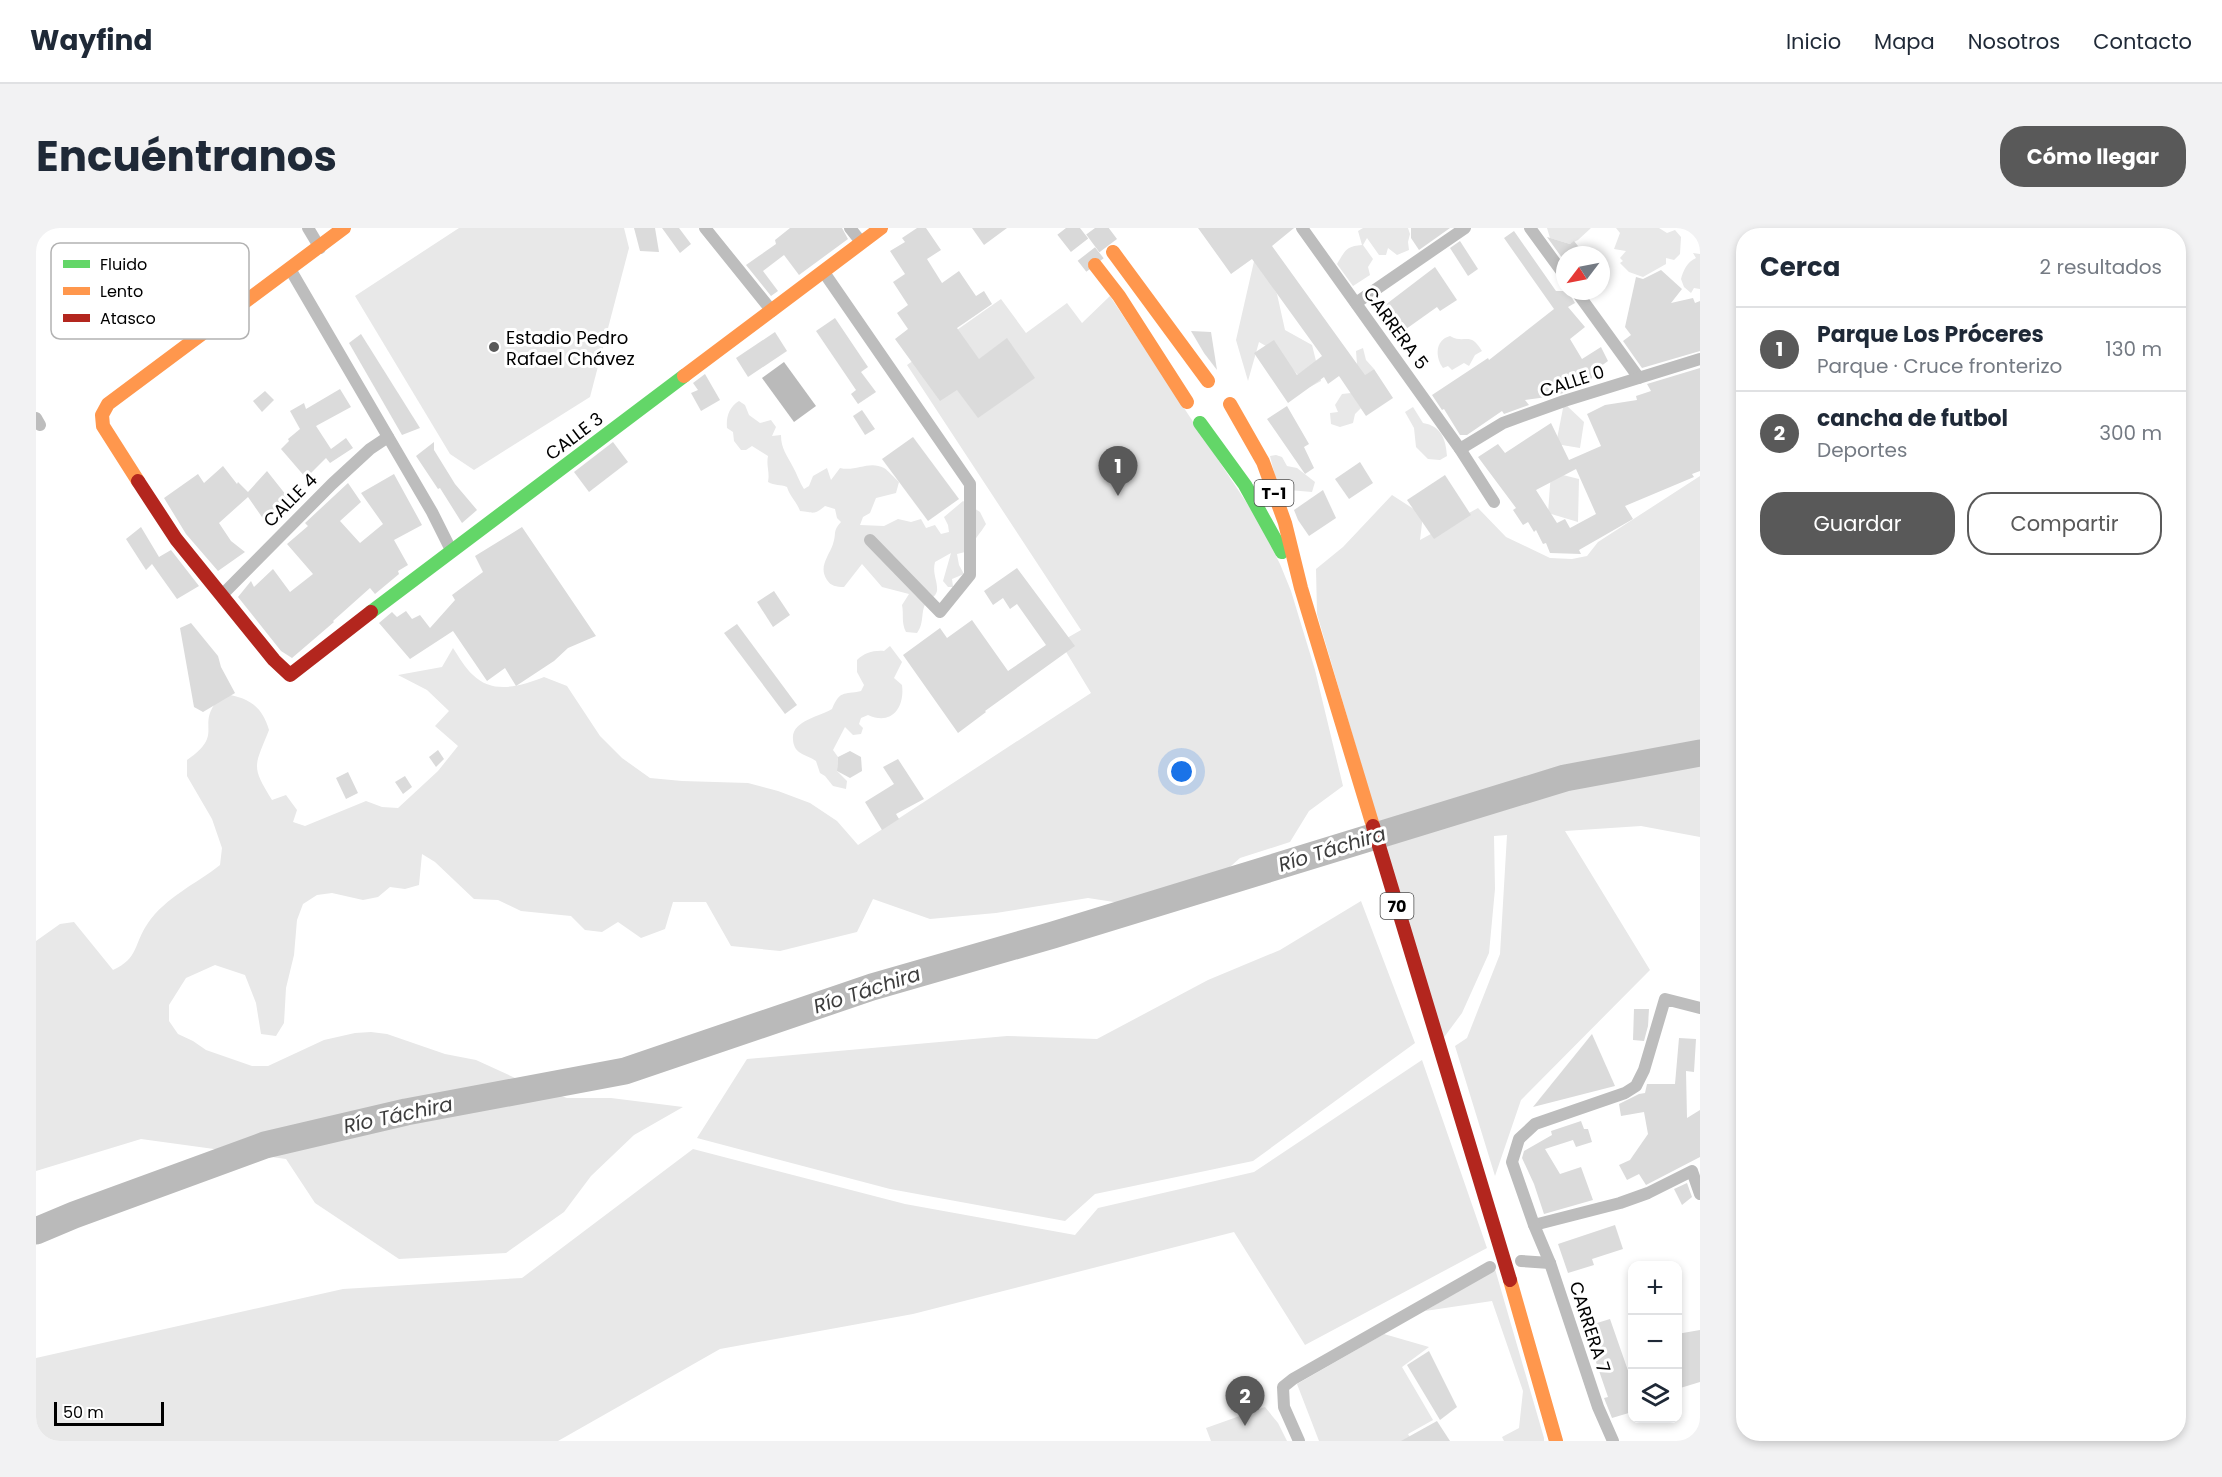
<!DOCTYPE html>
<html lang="es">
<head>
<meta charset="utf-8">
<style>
	:root { --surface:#fff; --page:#f2f2f3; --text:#1f2937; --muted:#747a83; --line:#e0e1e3; --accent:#595959 }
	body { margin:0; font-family:Poppins,sans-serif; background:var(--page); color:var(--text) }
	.controls { position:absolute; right:18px; bottom:18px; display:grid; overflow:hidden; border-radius:12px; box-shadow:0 3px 9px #0003 }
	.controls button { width:54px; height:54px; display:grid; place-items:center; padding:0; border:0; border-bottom:2px solid var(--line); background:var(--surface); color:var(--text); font:30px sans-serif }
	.compass { position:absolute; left:1520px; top:18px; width:54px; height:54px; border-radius:50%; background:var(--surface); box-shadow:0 3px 9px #0003; rotate:238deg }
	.scale { position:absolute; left:18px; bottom:15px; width:110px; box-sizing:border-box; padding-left:6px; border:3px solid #000; border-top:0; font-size:16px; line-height:21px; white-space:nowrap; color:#000; -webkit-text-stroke:4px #fff; paint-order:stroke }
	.you { position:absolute; left:1146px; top:544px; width:21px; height:21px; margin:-15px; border:4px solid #fff; border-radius:50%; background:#1a73e8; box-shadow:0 0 0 9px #1a73e833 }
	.badge { display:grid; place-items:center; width:39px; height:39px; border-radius:50%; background:var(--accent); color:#fff; font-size:20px; font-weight:700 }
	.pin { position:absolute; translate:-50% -50px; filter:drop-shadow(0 2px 3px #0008) }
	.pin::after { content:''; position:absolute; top:32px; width:21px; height:18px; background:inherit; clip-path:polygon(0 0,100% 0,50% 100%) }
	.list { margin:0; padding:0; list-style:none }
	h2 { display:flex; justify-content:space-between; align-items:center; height:78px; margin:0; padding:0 24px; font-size:26px }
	h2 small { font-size:20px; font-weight:400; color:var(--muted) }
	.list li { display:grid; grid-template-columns:39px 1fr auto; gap:18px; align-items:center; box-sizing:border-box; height:84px; padding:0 24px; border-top:2px solid var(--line) }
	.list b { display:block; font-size:22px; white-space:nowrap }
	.list p { margin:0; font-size:20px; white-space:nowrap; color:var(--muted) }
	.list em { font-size:20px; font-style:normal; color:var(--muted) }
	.actions { display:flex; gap:12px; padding:18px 24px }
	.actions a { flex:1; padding:14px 0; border:2px solid var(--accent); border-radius:24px; text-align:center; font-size:21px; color:var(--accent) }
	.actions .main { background:var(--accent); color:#fff }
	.icon { flex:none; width:33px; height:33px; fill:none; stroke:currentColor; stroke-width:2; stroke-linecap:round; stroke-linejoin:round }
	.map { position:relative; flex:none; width:1664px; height:1213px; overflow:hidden; border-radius:24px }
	header { display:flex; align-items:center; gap:36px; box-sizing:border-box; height:84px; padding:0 30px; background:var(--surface); border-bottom:2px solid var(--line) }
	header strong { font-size:28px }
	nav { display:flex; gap:33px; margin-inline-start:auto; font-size:21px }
	.intro { display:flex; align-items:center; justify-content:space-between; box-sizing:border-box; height:144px; padding:0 36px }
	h1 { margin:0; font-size:42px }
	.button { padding:15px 27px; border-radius:24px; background:var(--accent); color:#fff; font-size:21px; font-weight:700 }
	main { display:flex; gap:36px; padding:0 36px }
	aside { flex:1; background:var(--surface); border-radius:24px; box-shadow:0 3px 9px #0003 }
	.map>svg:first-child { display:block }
	.green { fill:#e8e8e8 }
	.water { fill:#bababa }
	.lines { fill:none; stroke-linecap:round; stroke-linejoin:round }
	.river { stroke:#bababa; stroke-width:27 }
	.building { fill:#dbdbdb; fill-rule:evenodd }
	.highway-tunnel { stroke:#d9d9d9; stroke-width:22; stroke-dasharray:22 11; stroke-linecap:butt }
	.street { stroke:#bdbdbd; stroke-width:12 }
	.fast { stroke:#63d668; stroke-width:14 }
	.slow { stroke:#ff974d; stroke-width:14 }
	.jam { stroke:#b3261e; stroke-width:14 }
	.poi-dot { fill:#595959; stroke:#fff; stroke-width:2 }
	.labels { text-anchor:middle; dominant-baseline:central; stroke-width:6; stroke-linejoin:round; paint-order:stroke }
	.shield { fill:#fff; stroke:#4c4c4c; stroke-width:1.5 }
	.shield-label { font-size:16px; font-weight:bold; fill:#000 }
	.street-label { font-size:18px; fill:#000; stroke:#fff }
	.poi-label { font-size:18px; fill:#000; stroke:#fff; text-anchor:start }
	.water-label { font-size:20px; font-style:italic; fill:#3d3d3d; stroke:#fff }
	.key { fill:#fff; stroke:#b2b2b2; stroke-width:1.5 }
	.key-label { font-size:16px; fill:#000 }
</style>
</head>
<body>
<header>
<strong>Wayfind</strong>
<nav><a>Inicio</a><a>Mapa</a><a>Nosotros</a><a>Contacto</a></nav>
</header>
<div class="intro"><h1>Encuéntranos</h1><a class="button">Cómo llegar</a></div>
<main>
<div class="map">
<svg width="1664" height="1213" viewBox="0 0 1664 1213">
	<rect width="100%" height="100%" fill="#fff"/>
	<g class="green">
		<polygon points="423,0 588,0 593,20 554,169 438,242 414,226 319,68"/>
		<path d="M1327,0H1372L1374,6L1372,14L1373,22L1361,27L1352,20L1350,27H1343L1331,10L1327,17L1337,31L1332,39L1334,47L1317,58L1301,36C1309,23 1310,18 1326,17L1322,3Z"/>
		<polygon points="1511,0 1555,0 1542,12 1534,16 1514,10"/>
		<polygon points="1580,0 1623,0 1631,5 1639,2 1645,9 1644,26 1638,32 1630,30 1630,36 1607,49 1593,44 1584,35 1587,33 1584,30 1590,23 1578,21 1584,5"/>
		<path d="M1657,25L1664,26V61L1658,60L1655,65L1648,59L1645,51C1647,43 1651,34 1660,30Z"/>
		<polygon points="1219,29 1241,66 1249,102 1276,117 1285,153 1274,159 1237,122 1223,114 1212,153 1200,112"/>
		<path d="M1074,68L1220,289L1244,336L1255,363L1279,442L1307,558L1273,583L1254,614L1204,630L1160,669L1123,681L1052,670L960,685L894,691L837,671L821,704L744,723L695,718L670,674H637L629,701L605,710L582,694L566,704L549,702L535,688L485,683L462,672L438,671L399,634L386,626L383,657L369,661L354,659L342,669L327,672L296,665L281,667L267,676L261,692L258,727L250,760L248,795L240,808L225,806L220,775L209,747L179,737L150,750L133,777V793L142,806L157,813L170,822L216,838H232L288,812L319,805L335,804L351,806L409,826L440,832L501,860L531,870H575L647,879L598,907L555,948L528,984L470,1025L363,1031L279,975L250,931L105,911L0,943V713L24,696L38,694L77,742C103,730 97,717 112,695C130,669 160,656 184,637L186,620L176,591L151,548V532C187,507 163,500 178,477C180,473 186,469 189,466C213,470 226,478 233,502C219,538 214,537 236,572L250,567L261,582L257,594L269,598L330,573L346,579L362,580L402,543L422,518L399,498L413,483L391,462L362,447L406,439L417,420C423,429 429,440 437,447C457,467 485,458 508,449L531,458L564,508L586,530L614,550L646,553L712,555L742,563L774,575L801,593L822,617L1055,465L1024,414L1045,402L871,137L965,71L990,105L1031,75L1046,95Z"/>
		<path d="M1414,108C1430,117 1433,102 1446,123L1439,127L1433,138L1428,135L1416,142L1412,138L1407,140C1399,129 1399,112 1414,108Z"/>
		<polygon points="1327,120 1330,132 1338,141 1311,160 1312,142 1321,136 1320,123"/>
		<polygon points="1315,165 1325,180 1319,186 1317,195 1304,199 1295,196 1294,185 1302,184 1299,177 1306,166"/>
		<path d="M703,173L709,177L713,187L724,195L735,192L740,199L736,208L745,207C745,221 751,227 757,239C761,246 763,253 768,261L773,258L777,248L791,240L795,252L804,240C820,244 833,232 848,240C853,243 858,250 863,254L860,265L840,270L834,285L827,289L824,297L848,298L862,291L875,294L885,291L890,300L899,297L905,306L913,304L912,297L908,289L927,273L944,284L950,296C944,306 937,312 933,323L921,326L923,337L928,346L916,351L917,359H912L907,353L915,325L899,334C896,346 902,353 901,363C899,370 895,369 891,374C884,381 889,395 881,405L870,404C865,394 868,387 866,377L873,366L846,359L826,336L808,359C800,359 795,358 791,352C782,339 793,328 797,316C801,305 796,304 805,294L801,290L799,281L789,278C777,288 778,284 764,283C761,274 754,269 751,259C744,256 739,258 732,254C734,244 730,238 732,228L716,218L710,222H705L698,213L697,204L691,200C690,189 693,179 703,173Z"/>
		<polygon points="1528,175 1548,194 1544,220 1520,216"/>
		<path d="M1377,179L1387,195C1405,198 1410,211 1411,228L1404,232L1392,231L1380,219L1378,200L1369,184Z"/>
		<polygon points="1240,227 1246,229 1251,238 1261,240 1279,254 1276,264 1253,262 1244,268 1234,228"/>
		<polygon points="1515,244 1543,251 1542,294 1512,285"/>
		<polygon points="1664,248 1664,609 1605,598 1529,603 1614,742 1485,872 1459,948 1419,818 1431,810 1464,726 1471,607 1458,608 1459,661 1453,725 1426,785 1406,812 1281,386 1280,341 1307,319 1356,267 1387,287 1384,312 1442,280 1470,309 1514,330 1536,331 1551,328 1562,314"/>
		<path d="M854,418L866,434L858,450L866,457C869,480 855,498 832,487L825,490L823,496L827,500L825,506L817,507L809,499L797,522L802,529L801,543L811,553L810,561L797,558L789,548L784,545L780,533C775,529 768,528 763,524C759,521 757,516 757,511C755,493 785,488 796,481C804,462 807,467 825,463L828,457L821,444V432C828,425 838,422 848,423Z"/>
		<polygon points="1325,673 1379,815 1217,933 1059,966 1029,993 854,961 661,910 711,831 971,808 1061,811 1172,752 1244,722"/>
		<polygon points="1386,832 1451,1020 1269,1117 1198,1004 877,1086 684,1121 522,1213 0,1213 0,1130 307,1061 486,1050 657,921 869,976 1039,1007 1062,980 1218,944"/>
		<polygon points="1459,1041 1508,1210 1508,1213 1468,1213 1466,1209 1483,1200 1487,1163 1456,1073 1389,1083"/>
		<polygon points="1348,1106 1393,1119 1366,1139 1397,1192 1372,1206 1376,1213 1283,1213 1261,1156"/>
		<polygon points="1229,1179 1242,1195 1251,1213 1175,1213 1170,1200"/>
	</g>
	<polygon class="water" points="748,134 780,178 758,194 726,150"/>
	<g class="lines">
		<polyline class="river" points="0,1003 38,987 229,917 370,884 589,843 836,759 1017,707 1529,550 1664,525"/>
	</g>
	<g class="building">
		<polygon points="598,0 619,0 623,24 604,23"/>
		<polygon points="626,0 643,0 655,16 644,25"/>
		<polygon points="754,0 806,0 812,11 763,47 748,27 727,43 742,63 735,68 710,37 740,16 739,12"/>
		<polygon points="881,0 890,0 905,22 891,31 906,55 923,43 940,68 948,63 956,76 921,100 943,131 971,110 999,150 942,190 921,162 904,173 859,111 872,101 861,85 872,77 857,54 869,46 854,23 869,14 866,10"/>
		<polygon points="936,0 971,0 948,17"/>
		<polygon points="1162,0 1258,0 1236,18 1329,147 1338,141 1357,170 1330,188 1303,148 1292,156 1288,149 1252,175 1218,125 1238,112 1261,147 1286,128 1216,31 1195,46"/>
		<polygon points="1375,0 1414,0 1383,22 1375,10"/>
		<polygon points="1478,3 1520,63 1532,63 1539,75 1532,79 1549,99 1534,111 1546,131 1565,119 1572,133 1561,141 1553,155 1549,158 1518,168 1489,172 1493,177 1468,186 1466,183 1431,207 1424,207 1408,181 1406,182 1396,167 1452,130 1453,132 1518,81 1468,10"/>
		<polygon points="1511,9 1534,16 1538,13 1542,18 1562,24 1562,27 1529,27 1529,34"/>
		<polygon points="1424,13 1442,41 1432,48 1414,20"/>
		<polygon points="1399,39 1421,72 1404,83 1401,79 1363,106 1358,99 1354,102 1340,84"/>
		<polygon points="1625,42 1646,61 1635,75 1657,70 1659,75 1664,73 1664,123 1606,140 1587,113 1595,107 1589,99 1600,49 1607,51"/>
		<polygon points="799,90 832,139 825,144 840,164 822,176 815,166 820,162 780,103"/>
		<polygon points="1155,103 1175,104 1181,142 1168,125"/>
		<polygon points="739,104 751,123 712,149 700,130"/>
		<polygon points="325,106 384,200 366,207 313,115"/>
		<path d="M1664,140V243L1656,246L1658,249L1589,278L1597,291L1543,322L1545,326L1514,325L1510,315L1507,316L1500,302L1498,304L1492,294L1487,297L1477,282L1480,280L1442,229L1462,216L1469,225L1515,195L1533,232L1565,218L1551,186L1569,177L1601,172L1600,168L1615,163L1611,156ZM1540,241L1560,286L1534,300L1529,291L1521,295L1500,262Z"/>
		<polygon points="669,146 684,172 665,183 655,165 662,162 657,155"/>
		<polygon points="304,161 315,179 280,198 295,221 310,210 317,220 294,235 290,230 270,250 245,221 253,213 252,211 264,201 254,183 268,175 270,181"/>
		<polygon points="229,163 238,172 226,184 217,173"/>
		<polygon points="1251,178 1273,216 1268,219 1278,240 1269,246 1231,191"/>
		<polygon points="826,182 839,201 829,207 817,188"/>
		<polygon points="877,209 923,271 892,293 846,231"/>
		<polygon points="398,214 398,222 419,256 441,282 426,295 404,260 402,261 380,228"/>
		<polygon points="577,214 592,234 553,264 538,244"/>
		<polygon points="1324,234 1337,255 1313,271 1299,251"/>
		<polygon points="187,238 201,256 202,254 212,264 231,243 254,272 228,292 212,269 183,295 195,313 209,324 182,343 150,306 128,270 162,246 168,255"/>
		<polygon points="358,246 386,297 358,312 372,337 362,343 363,346 339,366 334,360 297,393 298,394 256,430 245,423 202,369 215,353 218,359 237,341 254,364 277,346 251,316 272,298 269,295 312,255 325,274 304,293 324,315 347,296 325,265"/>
		<polygon points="1409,247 1435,287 1398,311 1371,272"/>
		<polygon points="1287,262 1300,290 1273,308 1262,292 1258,282"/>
		<polygon points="105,299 123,329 135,322 163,358 141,371 116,336 110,342 90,311"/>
		<polygon points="486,299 560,408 532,420 518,433 480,458 469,440 451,453 417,403 374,431 343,395 356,384 361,389 370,383 376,391 384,387 394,400 419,372 416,367 447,344 439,328"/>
		<polygon points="981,340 1039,418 949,483 950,484 922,505 867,427 904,400 911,410 936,392 972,443 1010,417 981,376 974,381 967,370 957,377 948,363"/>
		<polygon points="738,363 754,387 737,399 721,374"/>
		<polygon points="155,395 182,428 185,439 199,465 167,484 158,479 144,400"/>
		<polygon points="701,396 761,477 749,486 688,405"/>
		<polygon points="402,522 408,531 400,539 393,529"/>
		<polygon points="814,523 825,529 826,543 814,550 801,543 802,529"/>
		<polygon points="862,531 888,571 860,586 863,591 846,602 829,574 858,556 847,539"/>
		<polygon points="312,544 322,565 310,571 300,550"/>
		<polygon points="369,548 376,559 367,566 359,554"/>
		<polygon points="1598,781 1613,781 1612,798 1608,813 1597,812"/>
		<polygon points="1556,806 1579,858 1497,879"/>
		<polygon points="1643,810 1660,811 1658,844 1650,843 1651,890 1664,882 1664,929 1610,957 1603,946 1591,952 1583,937 1594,932 1612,906 1608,884 1585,888 1583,876 1603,866 1609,865 1611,856 1639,856"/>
		<polygon points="1545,893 1548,901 1552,901 1556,914 1540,919 1537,912 1509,921 1524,946 1545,939 1557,972 1508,986 1498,956 1486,930 1488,923 1516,907 1515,903"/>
		<polygon points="1651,955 1656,969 1646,977 1638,961"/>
		<polygon points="1579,997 1587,1021 1556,1031 1558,1037 1532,1045 1522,1016"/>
		<polygon points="1574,1091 1596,1154 1596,1184 1576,1190 1568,1170 1572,1169 1548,1099"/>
		<polygon points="1664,1102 1664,1154 1641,1161 1641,1106"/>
		<polygon points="1393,1123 1421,1179 1404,1192 1371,1137"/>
		<polygon points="1401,1193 1414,1213 1365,1213"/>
	</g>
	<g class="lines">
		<g class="highway-tunnel">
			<polyline points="1030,0 1059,37"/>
			<polyline points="1059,0 1077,24"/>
		</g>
		<g class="street">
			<polyline points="272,0 284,20"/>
			<polyline points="669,0 736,83"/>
			<polyline points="814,0 825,14"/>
			<polyline points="1266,0 1424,221 1458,274"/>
			<polyline points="1494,0 1529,48"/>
			<polyline points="254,41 396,284 415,322"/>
			<polyline points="787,43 934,256 934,347 904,384 834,312"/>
			<polyline points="1540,63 1603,150"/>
			<polyline points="1320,75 1429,0"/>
			<polyline points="0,190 4,197"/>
			<polyline points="1424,221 1467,195 1528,173 1664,131"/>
			<polyline points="186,367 296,256 334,221 352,209"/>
			<polyline points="1498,997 1584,975 1612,965 1656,943 1664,966"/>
			<polyline points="1485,1033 1514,1035"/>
			<polyline points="1263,1213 1248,1179 1247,1159 1257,1151 1454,1039"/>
			<polyline points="1577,1213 1562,1179 1514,1035 1498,997 1476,934 1483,911 1499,896 1589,865 1600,858 1608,842 1629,771 1664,780"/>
		</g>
		<g class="fast">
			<polyline points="1164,195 1209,257 1246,324"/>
			<polyline points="335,384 648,148"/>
		</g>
		<g class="slow">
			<polyline points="1077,24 1172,153"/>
			<polyline points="1059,37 1083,68 1151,174"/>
			<polyline points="648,148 845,0"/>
			<polyline points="1194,176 1227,234 1249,295 1265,360 1337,598"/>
			<polyline points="102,253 67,198 66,187 72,176 308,0"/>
			<polyline points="1474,1052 1520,1213"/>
		</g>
		<g class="jam">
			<polyline points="102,253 140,311 238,432 254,447 335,384"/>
			<polyline points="1337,598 1474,1052"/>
		</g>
	</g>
	<circle class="poi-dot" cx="458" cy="119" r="6"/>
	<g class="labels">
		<g class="shield">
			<rect x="1218.5" y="252" width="39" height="26" rx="4.5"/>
			<rect x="1344.5" y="665" width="33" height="26" rx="4.5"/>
		</g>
		<g class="shield-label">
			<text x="1238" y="265">T-1</text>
			<text x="1361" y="678">70</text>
		</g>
		<g class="street-label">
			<text transform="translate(1360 100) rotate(54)">CARRERA 5</text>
			<text transform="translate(1536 153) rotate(-18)">CALLE 0</text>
			<text transform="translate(538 208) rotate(-37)">CALLE 3</text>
			<text transform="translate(254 272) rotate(-45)">CALLE 4</text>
			<text transform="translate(1554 1099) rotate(72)">CARRERA 7</text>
		</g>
		<g class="poi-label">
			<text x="470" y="109">Estadio Pedro<tspan x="470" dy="21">Rafael Chávez</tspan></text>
		</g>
		<g class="water-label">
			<text transform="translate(1296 621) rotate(-17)">Río Táchira</text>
			<text transform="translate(831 762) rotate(-18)">Río Táchira</text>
			<text transform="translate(362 887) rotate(-12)">Río Táchira</text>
		</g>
	</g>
	<rect x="15" y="15" width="198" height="96" rx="9" class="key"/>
	<rect x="27" y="32" width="27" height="8" fill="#63d668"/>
	<rect x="27" y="59" width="27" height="8" fill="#ff974d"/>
	<rect x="27" y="86" width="27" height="8" fill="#b3261e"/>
	<g class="key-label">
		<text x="64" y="42">Fluido</text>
		<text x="64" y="69">Lento</text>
		<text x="64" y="96">Atasco</text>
	</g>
</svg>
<div class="controls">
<button>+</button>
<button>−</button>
<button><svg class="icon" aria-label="layers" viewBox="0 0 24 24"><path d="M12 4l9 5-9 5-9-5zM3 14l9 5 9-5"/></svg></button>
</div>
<svg class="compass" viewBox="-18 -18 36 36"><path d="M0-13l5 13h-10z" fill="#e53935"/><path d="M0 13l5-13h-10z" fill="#747a83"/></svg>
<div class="scale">50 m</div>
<div class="you"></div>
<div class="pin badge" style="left:1082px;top:268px">1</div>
<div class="pin badge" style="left:1209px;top:1198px">2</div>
</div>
<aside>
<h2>Cerca<small>2 resultados</small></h2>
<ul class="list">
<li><span class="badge">1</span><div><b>Parque Los Próceres</b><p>Parque · Cruce fronterizo</p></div><em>130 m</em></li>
<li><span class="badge">2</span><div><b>cancha de futbol</b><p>Deportes</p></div><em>300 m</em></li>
</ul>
<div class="actions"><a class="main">Guardar</a><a>Compartir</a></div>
</aside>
</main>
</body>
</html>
